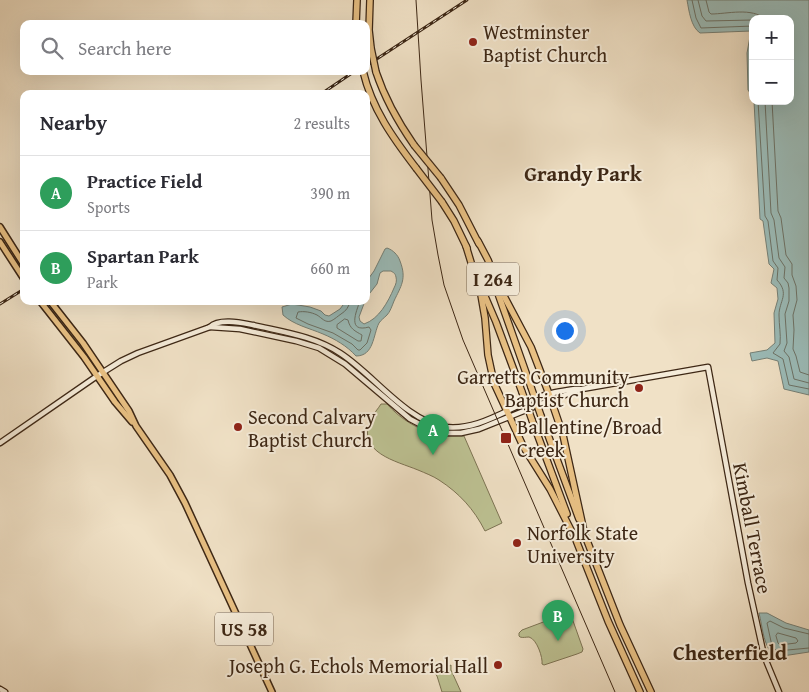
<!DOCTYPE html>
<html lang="en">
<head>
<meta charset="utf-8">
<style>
	:root { --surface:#fff; --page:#f7f7f7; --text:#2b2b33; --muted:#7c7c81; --line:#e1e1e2; --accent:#db2777 }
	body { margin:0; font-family:"Gentium Book Plus",serif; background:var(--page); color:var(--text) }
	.controls { position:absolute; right:15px; top:15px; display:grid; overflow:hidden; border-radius:10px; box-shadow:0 5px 20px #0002 }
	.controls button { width:45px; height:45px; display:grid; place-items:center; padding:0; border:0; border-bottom:1px solid var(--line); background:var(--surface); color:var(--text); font:25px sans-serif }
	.you { position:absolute; left:564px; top:330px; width:18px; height:18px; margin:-12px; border:4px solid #fff; border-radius:50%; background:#1a73e8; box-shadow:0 0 0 8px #1a73e833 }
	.badge { display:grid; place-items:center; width:32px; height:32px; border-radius:50%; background:var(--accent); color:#fff; font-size:16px; font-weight:700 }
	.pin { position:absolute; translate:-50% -41px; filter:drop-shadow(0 1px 2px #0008) }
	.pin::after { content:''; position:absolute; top:26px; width:18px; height:15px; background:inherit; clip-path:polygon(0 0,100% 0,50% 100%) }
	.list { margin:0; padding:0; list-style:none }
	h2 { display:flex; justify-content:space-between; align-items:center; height:65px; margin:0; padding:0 20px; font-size:21px }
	h2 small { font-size:16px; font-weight:400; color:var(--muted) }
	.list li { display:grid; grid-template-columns:32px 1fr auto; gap:15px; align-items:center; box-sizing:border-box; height:75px; padding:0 20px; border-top:1px solid var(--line) }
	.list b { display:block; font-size:19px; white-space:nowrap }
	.list p { margin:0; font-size:16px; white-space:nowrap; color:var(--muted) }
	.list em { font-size:16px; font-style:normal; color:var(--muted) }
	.icon { flex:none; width:28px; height:28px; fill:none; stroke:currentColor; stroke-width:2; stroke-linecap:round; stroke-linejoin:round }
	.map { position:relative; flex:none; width:809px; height:692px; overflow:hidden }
	.search { position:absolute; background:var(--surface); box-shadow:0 5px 20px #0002; left:20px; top:20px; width:350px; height:55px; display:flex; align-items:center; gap:12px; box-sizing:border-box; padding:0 18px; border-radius:10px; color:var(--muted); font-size:19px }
	.panel { position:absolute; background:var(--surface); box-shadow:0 5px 20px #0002; left:20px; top:90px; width:350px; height:215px; border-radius:10px }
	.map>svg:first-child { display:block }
	.green { fill:#bdc293; stroke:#7d7454 }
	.water { fill:#9bbcb9; stroke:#758077 }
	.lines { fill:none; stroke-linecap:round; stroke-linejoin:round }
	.shore { stroke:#6c7267; stroke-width:1 }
	.secondary-casing { stroke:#3d2715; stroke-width:7 }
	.primary-casing { stroke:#3d2715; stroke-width:8 }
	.highway-casing { stroke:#3d2715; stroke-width:8 }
	.secondary { stroke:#f5ecda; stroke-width:4.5 }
	.primary { stroke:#e8c083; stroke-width:5 }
	.highway { stroke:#e8c083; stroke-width:5.5 }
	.tram { stroke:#3d2715; stroke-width:1 }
	.rail-casing { stroke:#3d2715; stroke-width:3 }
	.rail { stroke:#f5ecda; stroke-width:1; stroke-dasharray:4; stroke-linecap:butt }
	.highway-bridge-casing { stroke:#3d2715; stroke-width:8; stroke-linecap:butt }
	.highway-bridge { stroke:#e8c083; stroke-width:5.5 }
	.poi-dot { fill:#8f2418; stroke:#f5ecda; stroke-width:2 }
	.labels { text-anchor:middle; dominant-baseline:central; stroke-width:4; stroke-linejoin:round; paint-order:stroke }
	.shield { fill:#f5ecda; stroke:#746250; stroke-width:1 }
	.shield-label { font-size:19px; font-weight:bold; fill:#3d2715 }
	.poi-label { font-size:20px; fill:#3d2715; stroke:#f5ecda; text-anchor:start }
	.street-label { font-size:20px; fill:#3d2715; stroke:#f5ecda }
	.neighbourhood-label { font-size:21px; font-weight:bold; fill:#3d2715; stroke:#f5ecda }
</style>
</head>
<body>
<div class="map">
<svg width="809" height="692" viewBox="0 0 809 692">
	<rect width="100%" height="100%" fill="#f0e1c6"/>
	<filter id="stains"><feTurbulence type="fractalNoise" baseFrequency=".004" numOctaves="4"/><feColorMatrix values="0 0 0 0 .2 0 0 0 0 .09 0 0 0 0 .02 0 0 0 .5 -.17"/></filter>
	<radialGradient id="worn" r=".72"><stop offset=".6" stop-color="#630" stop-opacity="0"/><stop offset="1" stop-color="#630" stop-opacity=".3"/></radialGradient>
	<g class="green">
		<path d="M381,404H387C400,419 421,432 441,435C448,437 456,436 464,436L502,523L485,531C474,509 459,493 439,480C433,476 425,473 418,470C396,461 357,453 370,420C373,414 378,409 381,404Z"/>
		<path d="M562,615L569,616L572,618L583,649L582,652L577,654L544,665L542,664C543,658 537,639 529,637C526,637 523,638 520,637L519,636V633L522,630Z"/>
		<polygon points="451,665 451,670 461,692 442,692 437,676 434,672 441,670"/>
	</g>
	<g class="water">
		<path d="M687,0H809V395L784,389L778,361L767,358L752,361L750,353L767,350L775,343L774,313L778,299L777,288L771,283L774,269L769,264L763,221L760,219L754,101H790V19H753V97L748,90L747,53L751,31L700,33C691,27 689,11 687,0Z"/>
		<path d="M387,248C393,250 398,255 400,261C407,279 401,286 394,301C392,306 390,312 387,315C384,318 381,320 379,323C373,335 374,356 356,356C347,346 335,339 323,334C309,328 294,325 283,315L282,307L292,304L310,307L321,311L325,315L329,316L340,309L346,301H365L359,317L360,321L364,324C379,319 388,302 394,288C396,284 397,281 396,277C395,273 394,273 391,271H383L380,273L377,284L366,298V282L374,271L385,249Z"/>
		<path d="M759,613H767L786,623L809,630V652L776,657C763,648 763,628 759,613Z"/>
	</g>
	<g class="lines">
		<g class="shore">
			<polyline points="692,0 696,18 701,28 753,26"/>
			<polyline points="698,0 702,16 706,21 753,20"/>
			<path d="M706,0L709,12L711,14C727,14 752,7 765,19"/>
			<path d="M758,101L765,216L768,221L773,261L778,268L777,280C790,294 779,301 779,315C779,325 781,334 780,344L773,353L783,359L789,385L809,389"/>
			<polyline points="765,101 771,213 774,220 779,258 785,267 784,278 788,283 789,288 789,301 785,314 787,343 784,351 789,357 794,379 809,383"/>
			<polyline points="772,101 778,211 781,218 786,255 792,264 792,275 796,286 797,300 793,315 794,330 793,349 796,356 800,372 809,375"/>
			<path d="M350,301C349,307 346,311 341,314C338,316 335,319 331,321C325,323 322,318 317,315C311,312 304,311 298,312L296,318L308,324L333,333L352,344L358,350H360L367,343L371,330L369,327C347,333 356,312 360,301"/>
			<path d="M345,319L348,320C350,329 355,331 362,335L361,341H358L337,328V325Z"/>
			<polygon points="778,633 796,638 798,641 796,643 780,645 778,643 776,636"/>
			<polyline points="809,634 784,628 770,621 767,623 772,646 777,651 809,648"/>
		</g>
		<g class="secondary-casing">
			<g id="secondary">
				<polyline points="210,327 240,329 296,341 319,348 345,364 410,419 429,429 445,433 461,433 479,429 551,400 582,389 708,367 748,583 763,651 767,663 779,692"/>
				<path d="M0,443L97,376L121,361L138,353L210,327C219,318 242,323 253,325C283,332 314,336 340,353C373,374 406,421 445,427C477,431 505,410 534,399C547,393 561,391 575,389H580"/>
				<polyline points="0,689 5,692"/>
			</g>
		</g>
		<g class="primary-casing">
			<g id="primary">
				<polyline points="0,227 24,265"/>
				<polyline points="0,242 24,279"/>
				<polyline points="40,301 84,357 115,402 132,422"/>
				<polyline points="50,301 83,343 129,411 136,426 170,475 185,503 272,692"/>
			</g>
		</g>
		<g class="highway-casing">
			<g id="highway">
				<polyline points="370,0 369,30 371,48"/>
				<polyline points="356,24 357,0"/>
				<path d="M363,71C372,109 393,138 416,168"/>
				<path d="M376,72C385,99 398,122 414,145"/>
				<polyline points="441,178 459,205 479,244"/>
				<polyline points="442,202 454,221 467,248"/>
				<polyline points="478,241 488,260 496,281 531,347 549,394 563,435 585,536"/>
				<polyline points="466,246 481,295 485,318 488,355 494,383 523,446 550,489 575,538"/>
				<polyline points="495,285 531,387"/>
				<polyline points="484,294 496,322 522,392"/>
				<polyline points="541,416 579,519"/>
				<polyline points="532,420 567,514"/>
				<polyline points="584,533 620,625 651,692"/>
				<polyline points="574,535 608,621 640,692"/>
			</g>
		</g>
		<use href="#secondary" class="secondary"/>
		<use href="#primary" class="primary"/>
		<use href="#highway" class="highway"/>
		<polyline class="tram" points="416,0 421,80 432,220 438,255 444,285 463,340 615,692"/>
		<g class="rail-casing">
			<g id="rail">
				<polyline points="366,66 467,0"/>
				<polyline points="321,94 355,71"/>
				<polyline points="0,304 24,289"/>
			</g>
		</g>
		<use href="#rail" class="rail"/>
		<g class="highway-bridge-casing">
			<g id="highway-bridge">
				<polyline points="371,48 376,72"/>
				<polyline points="414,145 441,178"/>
				<polyline points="416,168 442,202"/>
				<polyline points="531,387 541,416"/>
				<polyline points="522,392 532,420"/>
			</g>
		</g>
		<use href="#highway-bridge" class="highway-bridge"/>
	</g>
	<g class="poi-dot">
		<circle cx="473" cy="42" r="5"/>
		<circle cx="639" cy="388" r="5"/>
		<circle cx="238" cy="427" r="5"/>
		<rect x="500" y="432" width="12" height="12" rx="2.5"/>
		<circle cx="517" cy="543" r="5"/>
		<circle cx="498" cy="665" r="5"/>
	</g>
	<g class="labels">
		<g class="shield">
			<rect x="467" y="262.5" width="52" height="33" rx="4"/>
			<rect x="215" y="612.5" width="58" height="33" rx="4"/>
		</g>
		<g class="shield-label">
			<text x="493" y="279">I 264</text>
			<text x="244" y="629">US 58</text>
		</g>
		<g class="poi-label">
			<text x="483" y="31">Westminster<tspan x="483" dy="23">Baptist Church</tspan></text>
			<text x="629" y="376" text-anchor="end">Garretts Community<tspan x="629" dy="23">Baptist Church</tspan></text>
			<text x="248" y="416">Second Calvary<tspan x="248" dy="23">Baptist Church</tspan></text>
			<text x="517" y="426">Ballentine/Broad<tspan x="517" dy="23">Creek</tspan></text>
			<text x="527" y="532">Norfolk State<tspan x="527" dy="23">University</tspan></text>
			<text x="488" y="665" text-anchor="end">Joseph G. Echols Memorial Hall</text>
		</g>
		<g class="street-label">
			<text transform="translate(753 528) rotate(79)">Kimball Terrace</text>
		</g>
		<g class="neighbourhood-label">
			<text x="583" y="173">Grandy Park</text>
			<text x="730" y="652">Chesterfield</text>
		</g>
	</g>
	<rect width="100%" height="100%" filter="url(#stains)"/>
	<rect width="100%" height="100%" fill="url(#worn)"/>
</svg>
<div class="controls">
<button>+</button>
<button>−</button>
</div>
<div class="you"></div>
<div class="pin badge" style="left:433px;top:455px;background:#2e9e5b">A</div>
<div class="pin badge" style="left:558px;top:641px;background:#2e9e5b">B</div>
<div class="search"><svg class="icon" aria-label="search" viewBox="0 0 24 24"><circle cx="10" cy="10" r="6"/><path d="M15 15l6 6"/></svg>Search here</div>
<section class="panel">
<h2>Nearby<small>2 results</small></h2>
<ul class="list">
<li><span class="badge" style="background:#2e9e5b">A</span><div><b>Practice Field</b><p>Sports</p></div><em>390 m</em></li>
<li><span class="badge" style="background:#2e9e5b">B</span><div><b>Spartan Park</b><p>Park</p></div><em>660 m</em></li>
</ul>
</section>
</div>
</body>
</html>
